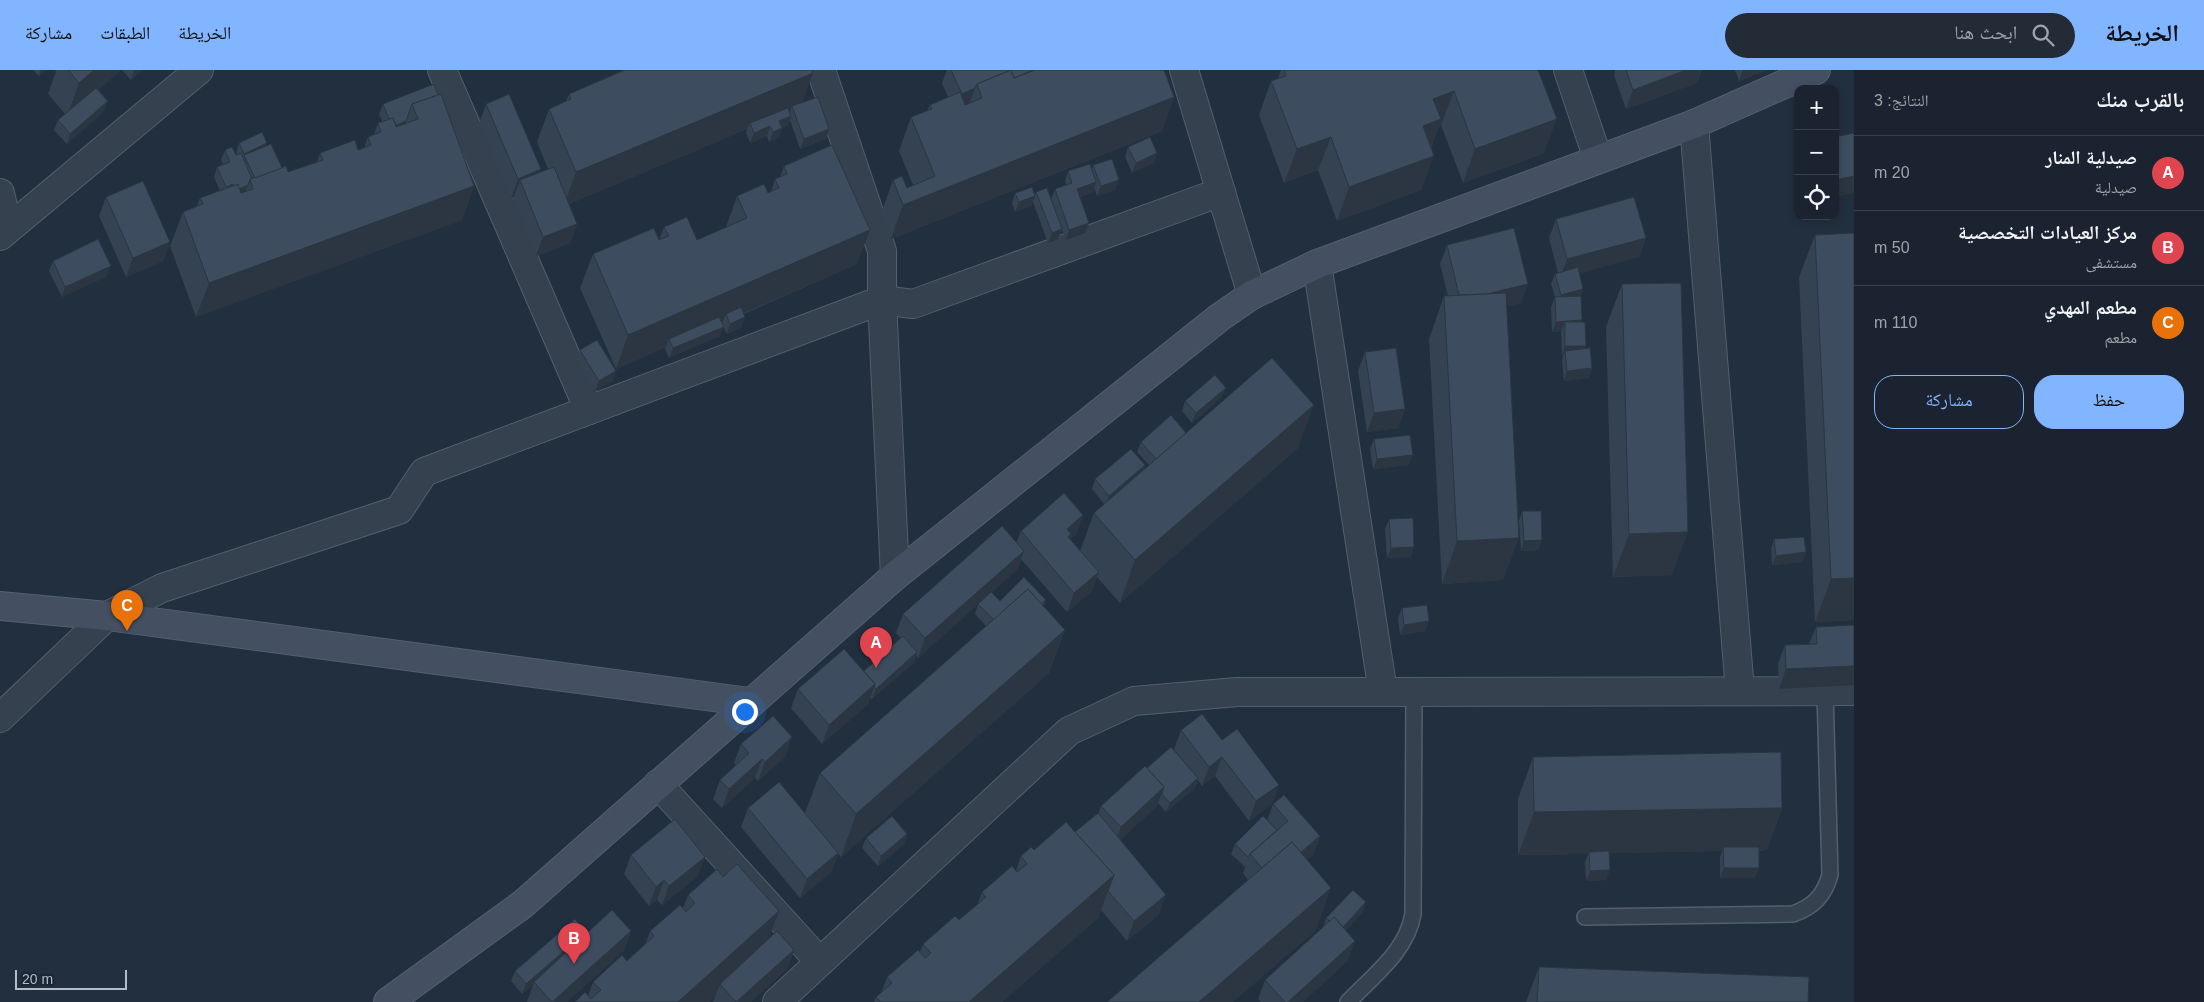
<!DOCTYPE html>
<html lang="ar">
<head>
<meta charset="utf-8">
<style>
	:root { --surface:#1a232f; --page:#232b37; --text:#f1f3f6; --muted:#9fa4aa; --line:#38404b; --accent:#82b5ff }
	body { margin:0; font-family:Helvetica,"Noto Naskh Arabic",sans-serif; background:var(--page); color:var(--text); direction:rtl }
	.controls { position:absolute; right:15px; top:15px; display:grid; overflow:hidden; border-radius:10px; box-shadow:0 2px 8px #0003 }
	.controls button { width:45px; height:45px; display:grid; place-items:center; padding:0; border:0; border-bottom:1px solid var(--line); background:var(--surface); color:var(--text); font:25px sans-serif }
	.scale { position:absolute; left:15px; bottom:12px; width:112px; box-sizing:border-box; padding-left:5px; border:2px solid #b2bcca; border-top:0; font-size:14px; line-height:18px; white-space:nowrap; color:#b2bcca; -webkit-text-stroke:4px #1b2634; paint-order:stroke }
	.you { position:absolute; left:744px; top:641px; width:18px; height:18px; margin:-12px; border:4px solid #fff; border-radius:50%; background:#1a73e8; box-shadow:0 0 0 8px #1a73e833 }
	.badge { display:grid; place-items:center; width:32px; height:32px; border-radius:50%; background:var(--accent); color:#fff; font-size:16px; font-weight:700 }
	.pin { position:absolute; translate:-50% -41px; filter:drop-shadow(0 1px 2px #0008) }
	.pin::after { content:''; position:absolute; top:26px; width:18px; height:15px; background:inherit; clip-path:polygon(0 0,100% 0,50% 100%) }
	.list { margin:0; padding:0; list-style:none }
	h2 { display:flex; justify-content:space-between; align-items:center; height:65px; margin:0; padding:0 20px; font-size:21px }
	h2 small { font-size:16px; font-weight:400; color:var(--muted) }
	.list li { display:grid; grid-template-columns:32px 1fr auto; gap:15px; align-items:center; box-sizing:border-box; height:75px; padding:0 20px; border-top:1px solid var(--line) }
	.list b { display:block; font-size:19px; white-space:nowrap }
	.list p { margin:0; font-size:16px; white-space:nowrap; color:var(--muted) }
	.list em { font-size:16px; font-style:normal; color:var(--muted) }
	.actions { display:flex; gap:10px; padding:15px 20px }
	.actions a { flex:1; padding:11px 0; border:1px solid var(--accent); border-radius:20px; text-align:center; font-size:18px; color:var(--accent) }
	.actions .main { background:var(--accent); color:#111 }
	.icon { flex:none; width:28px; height:28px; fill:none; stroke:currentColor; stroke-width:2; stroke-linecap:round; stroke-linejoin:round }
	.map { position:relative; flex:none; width:1854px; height:932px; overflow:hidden; direction:ltr }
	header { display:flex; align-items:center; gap:30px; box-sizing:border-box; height:70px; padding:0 25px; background:var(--accent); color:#111 }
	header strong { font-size:24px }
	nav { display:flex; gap:28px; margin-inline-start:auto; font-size:18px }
	.search { width:350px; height:45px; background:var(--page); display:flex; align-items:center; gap:12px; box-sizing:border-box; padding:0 18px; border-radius:28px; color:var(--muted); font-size:19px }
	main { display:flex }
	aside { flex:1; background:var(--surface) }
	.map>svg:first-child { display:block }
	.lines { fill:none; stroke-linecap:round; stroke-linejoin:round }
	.lane-casing { stroke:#545f6d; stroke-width:18 }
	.street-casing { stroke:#545f6d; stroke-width:30 }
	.secondary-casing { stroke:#545f6d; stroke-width:30 }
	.lane { stroke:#36414f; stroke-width:15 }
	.street { stroke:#36414f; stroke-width:28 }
	.secondary { stroke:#445062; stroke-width:28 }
	.wall { fill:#344252 }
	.shaded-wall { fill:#2b3642 }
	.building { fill:#3d4d5f; stroke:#2b3642 }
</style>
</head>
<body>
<header>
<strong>الخريطة</strong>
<div class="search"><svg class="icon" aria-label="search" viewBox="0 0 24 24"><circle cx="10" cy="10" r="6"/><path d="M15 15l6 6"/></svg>ابحث هنا</div>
<nav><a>الخريطة</a><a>الطبقات</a><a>مشاركة</a></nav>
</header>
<main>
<aside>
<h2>بالقرب منك<small>النتائج: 3</small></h2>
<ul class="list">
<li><span class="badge" style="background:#e0444e">A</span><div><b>صيدلية المنار</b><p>صيدلية</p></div><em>20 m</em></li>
<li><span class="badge" style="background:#e0444e">B</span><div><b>مركز العيادات التخصصية</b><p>مستشفى</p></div><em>50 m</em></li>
<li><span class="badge" style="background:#e8710a">C</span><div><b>مطعم المهدي</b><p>مطعم</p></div><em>110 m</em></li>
</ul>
<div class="actions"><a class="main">حفظ</a><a>مشاركة</a></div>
</aside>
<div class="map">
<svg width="1854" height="932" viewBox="0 0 1854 932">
	<rect width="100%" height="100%" fill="#222f3f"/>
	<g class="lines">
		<g class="lane-casing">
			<g id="lane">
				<path d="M1585,847L1793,844C1813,837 1824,826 1830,805L1825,621"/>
				<path d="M1348,932C1373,906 1407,881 1413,844L1414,622"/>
			</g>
		</g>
		<g class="street-casing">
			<g id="street">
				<polyline points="442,0 589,340"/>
				<polyline points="821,0 882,181 882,230 895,506"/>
				<polyline points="1184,0 1252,225"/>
				<polyline points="1568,0 1598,89"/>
				<polyline points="1694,54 1740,621"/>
				<polyline points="0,123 8,158"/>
				<polyline points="0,166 199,0"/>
				<polyline points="1317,194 1383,622 1854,621"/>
				<polyline points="0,648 107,546 162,518 399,440 424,402 882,230 913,234 1221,122"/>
				<polyline points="658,714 820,892"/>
				<polyline points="777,932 1069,661 1134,631 1237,622 1383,622"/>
			</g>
		</g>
		<g class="secondary-casing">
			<g id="secondary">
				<polyline points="0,536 107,546 750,632"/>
				<polyline points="388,932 523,834 895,506 1220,247 1252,225 1317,194 1694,54 1816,0"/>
			</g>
		</g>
		<use href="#lane" class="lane"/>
		<use href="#street" class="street"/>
		<use href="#secondary" class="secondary"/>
	</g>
	<g class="wall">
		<polygon points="33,0 46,0 39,6"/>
		<polygon points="55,0 121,0 98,20 104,41 67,74 54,60 58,50 65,44 48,24 56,2"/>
		<polygon points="122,0 142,0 131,10"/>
		<polygon points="623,0 812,0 802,33 829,59 826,69 800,79 790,50 788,56 782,58 778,68 769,72 767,66 750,73 746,63 747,59 569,134 577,154 570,173 536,186 513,130 514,127 511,128 479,53 486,34 540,102 548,99 537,72 549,39 566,31 569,24"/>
		<polygon points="947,0 1164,0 1174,27 1162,61 891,169 881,144 893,110 907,118 913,115 899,81 911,47 927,41 930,35 948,27 942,13"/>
		<polygon points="1281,0 1538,0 1544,83 1463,113 1441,55 1439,56 1431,78 1421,120 1337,151 1318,100 1284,113 1259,45 1271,11 1278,9"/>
		<polygon points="1615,0 1702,0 1697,13 1626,39 1614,5"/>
		<polygon points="1735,0 1768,0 1739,11"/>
		<polygon points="434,14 474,116 462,150 196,247 170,176 183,142 197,136 200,128 220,121 214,107 217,97 223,94 221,90 225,80 236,85 237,85 236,83 239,73 266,76 282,98 288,102 317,92 320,83 358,80 364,78 368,67 374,64 378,53 382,51 379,44 383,34"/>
		<polygon points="1128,77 1157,83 1154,93 1132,103 1125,87"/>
		<polygon points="1093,95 1115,120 1097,126 1094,118 1093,122 1080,127 1089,153 1085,163 1066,170 1062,160 1058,169 1048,173 1033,132 1031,136 1015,142 1012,133 1015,123 1035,126 1036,122 1051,129 1055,119 1066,115 1065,111 1068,101 1092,99"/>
		<polygon points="784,96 857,194 744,244 742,257 727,264 723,257 720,266 669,288 665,279 666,277 616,299 580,218 593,184 659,170 664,157 697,170 726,157 737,126 768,123 771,122 775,109 780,107"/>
		<polygon points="106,127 170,172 163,191 126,207 99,146"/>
		<polygon points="1556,149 1646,168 1639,187 1579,203 1583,219 1581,226 1582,252 1586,276 1585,279 1592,298 1589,308 1564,311 1562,291 1563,286 1562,286 1561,261 1552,262 1551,237 1555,227 1551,214 1555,204 1558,203 1549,168"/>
		<polygon points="1854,163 1854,550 1815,552 1799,207 1815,165"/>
		<polygon points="1447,175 1521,233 1506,236 1503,510 1442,514 1429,269 1444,226 1448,226 1440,194"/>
		<polygon points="53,191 107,206 62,227 49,201"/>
		<polygon points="1622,214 1672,505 1613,507 1606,257"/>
		<polygon points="580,280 613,311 595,321 577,290"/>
		<polygon points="1365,282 1405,339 1398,358 1367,362 1358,301"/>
		<polygon points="1222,327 1192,353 1182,341 1185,331"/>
		<polygon points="1186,363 1298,378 1120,533 1097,507 1092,521 1067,542 1021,489 1017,500 991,522 1000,531 1046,530 1043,536 1065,560 1049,603 841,787 838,784 831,802 800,828 741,757 748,738 805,743 820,703 986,556 975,544 978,534 918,588 916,585 914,592 872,629 870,628 868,634 822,674 791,638 798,619 864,601 901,568 896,563 903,544 1016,473 1021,461 1083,445 1076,464 1070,469 1080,481 1094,443 1104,434 1092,419 1095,409 1145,395 1143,401 1149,395 1137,382 1141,372"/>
		<polygon points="1374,369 1409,395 1373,399 1370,379"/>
		<polygon points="1522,441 1539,480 1521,481 1519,451"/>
		<polygon points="1389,449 1414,477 1410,487 1387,488 1385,459"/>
		<polygon points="1774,469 1806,482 1802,492 1772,495 1771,479"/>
		<polygon points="1402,538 1425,561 1400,565 1398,548"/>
		<polygon points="1854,555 1779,619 1778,594 1785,575 1809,574 1816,557"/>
		<polygon points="1181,660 1222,670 1279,715 1272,734 1249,751 1215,706 1202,716 1198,710 1195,718 1166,742 1158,733 1157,736 1120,770 1159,844 1127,871 1101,840 1098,848 1002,932 874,932 876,927 881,923 887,907 920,882 923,874 959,850 977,835 982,822 1016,801 1021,786 1075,762 1098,744 1101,736 1147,698 1180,688 1174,679"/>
		<polygon points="741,674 786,686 758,711 755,708 722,738 713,729 720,710 736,695 734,693"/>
		<polygon points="1533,687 1782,738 1767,780 1759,781 1755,808 1720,808 1720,787 1722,781 1609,783 1610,800 1606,810 1586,811 1585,792 1588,784 1518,785 1518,729"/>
		<polygon points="1273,734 1320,766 1313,785 1307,790 1316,861 1248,810 1243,803 1245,797 1231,784 1235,774 1267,751"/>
		<polygon points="907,764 904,774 878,796 862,778 866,768"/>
		<polygon points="631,785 698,806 662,835 657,830 649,836 624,804"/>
		<polygon points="688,825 768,869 794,880 787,899 751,932 713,932 715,927 575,932 588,926 593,912 627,891 645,875 650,861 683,838"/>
		<polygon points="1363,842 1346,860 1348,890 1303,932 1261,932 1258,929 1265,910 1323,858 1326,848"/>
		<polygon points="631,861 624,880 567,932 527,932 533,915 522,924 511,911 515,901 585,866"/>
		<polygon points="1539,897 1808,932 1526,932"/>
	</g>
	<g class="shaded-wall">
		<polygon points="41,0 46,0 39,6"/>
		<polygon points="94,0 121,0 67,47 79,13"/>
		<polygon points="134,0 142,0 131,10"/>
		<polygon points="1686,0 1702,0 1697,13 1626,39 1633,20"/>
		<polygon points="1743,0 1768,0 1739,11"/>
		<polygon points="813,3 801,37 792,36 790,41 750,53 747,59 564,136 576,102"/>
		<polygon points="975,18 968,37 955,43 962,24"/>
		<polygon points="1454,21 1441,55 1439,56 1429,83 1410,90 1433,29"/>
		<polygon points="1174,27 1162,61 891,169 903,135"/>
		<polygon points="108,31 104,41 67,74 70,64"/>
		<polygon points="791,46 788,56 775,61 779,51"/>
		<polygon points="1557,49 1544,83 1463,113 1475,79"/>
		<polygon points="406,51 403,61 392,57"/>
		<polygon points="770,56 767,66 750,73 754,63"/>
		<polygon points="782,58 778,68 769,72 773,62"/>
		<polygon points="829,59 826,69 800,79 804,69"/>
		<polygon points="1331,67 1318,100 1284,113 1297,79"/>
		<polygon points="267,73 264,83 244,85 241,94 244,84"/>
		<polygon points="1157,83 1154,93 1132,103 1136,93"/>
		<polygon points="1434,86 1421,120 1337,151 1349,117"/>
		<polygon points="541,99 534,118 520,110 514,127 511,128 518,109"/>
		<polygon points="1854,106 1854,123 1835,127 1835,110"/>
		<polygon points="1119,110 1115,120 1097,126 1101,116"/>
		<polygon points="1096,112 1093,122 1074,129 1077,119"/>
		<polygon points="248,115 244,125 236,120"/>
		<polygon points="474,116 462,150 196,247 209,213"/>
		<polygon points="1035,126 1031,136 1015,142 1019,132"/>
		<polygon points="1089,153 1085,163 1066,170 1069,160"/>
		<polygon points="577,154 570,173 536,186 543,167"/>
		<polygon points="1062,159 1058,169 1048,173 1052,163"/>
		<polygon points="870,160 857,194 728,250 726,244 722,253 671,275 669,269 666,277 616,299 628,265"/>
		<polygon points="1646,168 1639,187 1560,209 1567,189"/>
		<polygon points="170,172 163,191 126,207 133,188"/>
		<polygon points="111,196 107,206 62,227 65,217"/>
		<polygon points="1528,214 1521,233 1454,250 1461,230"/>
		<polygon points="1583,219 1580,229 1557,235 1561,225"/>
		<polygon points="745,247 742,257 727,264 730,254"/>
		<polygon points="1582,250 1579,260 1565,252 1561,261 1552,262 1556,252"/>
		<polygon points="724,257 720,266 669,288 673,278"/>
		<polygon points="1565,276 1586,276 1582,286 1565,281 1563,286 1562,286"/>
		<polygon points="1592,298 1589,308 1564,311 1567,301"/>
		<polygon points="616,301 613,311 595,321 599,311"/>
		<polygon points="1226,318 1222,327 1192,353 1196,343"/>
		<polygon points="1314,335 1298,378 1120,533 1135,490"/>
		<polygon points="1405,339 1398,358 1367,362 1374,343"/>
		<polygon points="1413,385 1409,395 1373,399 1377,389"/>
		<polygon points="1145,395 1141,405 1106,436 1109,426"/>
		<polygon points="1083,445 1076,464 1069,471 1067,459"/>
		<polygon points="1688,462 1672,505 1613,507 1629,464"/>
		<polygon points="1519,468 1503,510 1442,514 1457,471"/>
		<polygon points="1542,470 1539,480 1521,481 1524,471"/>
		<polygon points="1414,477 1410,487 1387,488 1391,478"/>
		<polygon points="1024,481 1017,500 918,588 925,568"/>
		<polygon points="1806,482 1802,492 1772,495 1776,486"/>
		<polygon points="1099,502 1092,521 1067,542 1074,523"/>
		<polygon points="1854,508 1854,550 1815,552 1831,509"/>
		<polygon points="1429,551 1425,561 1400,565 1404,555"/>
		<polygon points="1065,560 1049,603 841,787 856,744"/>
		<polygon points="917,582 914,592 872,629 876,619"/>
		<polygon points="1854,596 1854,615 1779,619 1786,599"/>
		<polygon points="875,614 868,634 822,674 829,655"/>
		<polygon points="792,667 786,686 758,711 765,692"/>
		<polygon points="1222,687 1215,706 1202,716 1209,697"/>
		<polygon points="762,689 755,708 722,738 729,719"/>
		<polygon points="1198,708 1195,718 1166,742 1170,733"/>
		<polygon points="1279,715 1272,734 1249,751 1256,731"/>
		<polygon points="1164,717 1157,736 1114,776 1121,757"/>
		<polygon points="1782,738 1767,780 1724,781 1723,777 1722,781 1518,785 1534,742"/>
		<polygon points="907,764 904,774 878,796 881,786"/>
		<polygon points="1320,766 1313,785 1277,816 1284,797"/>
		<polygon points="838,783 831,802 800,828 807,809"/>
		<polygon points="705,787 698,806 662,835 669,816"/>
		<polygon points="1724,798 1759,798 1755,808 1720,808"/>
		<polygon points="1610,800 1606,810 1586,811 1590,801"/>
		<polygon points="1114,805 1098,848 1002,932 969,932"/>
		<polygon points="664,810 657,830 649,836 656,817"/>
		<polygon points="1331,818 1316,861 1233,932 1199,932"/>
		<polygon points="1166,825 1159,844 1127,871 1134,851"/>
		<polygon points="1366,832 1363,842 1337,871 1340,861"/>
		<polygon points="779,841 763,884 720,914 715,927 710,932 678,932"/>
		<polygon points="631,861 624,880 567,932 553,932"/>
		<polygon points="586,862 582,872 534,912 533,915 522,924 526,914"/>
		<polygon points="1355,871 1348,890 1303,932 1288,932"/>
		<polygon points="794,880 787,899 751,932 737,932"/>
	</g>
	<g class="building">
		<polygon points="68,0 94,0 79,13"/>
		<polygon points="625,0 812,0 813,3 576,102 549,39 571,29 569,24"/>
		<polygon points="951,0 1011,0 977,14 975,18 962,24"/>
		<polygon points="1011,0 1014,8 1035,0 1164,0 1174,27 903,135 893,110 902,106 907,118 935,106 911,47 932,39 930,35 960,22 965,35 982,28 977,14"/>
		<polygon points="1011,0 1033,0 1014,8"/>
		<polygon points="1284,0 1538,0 1557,49 1475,79 1454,21 1433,29 1441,49 1423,56 1434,86 1349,117 1331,67 1297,79 1271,11 1286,6"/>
		<polygon points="1626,0 1686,0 1633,20"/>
		<polygon points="434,14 438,25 412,34 406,51 396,55 393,48 389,49 383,34"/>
		<polygon points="96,18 108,31 70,64 58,50"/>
		<polygon points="441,24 474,116 209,213 183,142 203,134 200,128 238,114 241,123 253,119 250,109 286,96 288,102 323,90 320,83 355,70 358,80 371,75 368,67 381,62 378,53 393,48 396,57 418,49 412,34"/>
		<polygon points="509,24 541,99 518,109 486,34"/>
		<polygon points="818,27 829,59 804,69 792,36"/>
		<polygon points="788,38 791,46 779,51 782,58 773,62 770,56 754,63 750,53"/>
		<polygon points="262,62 267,73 244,84 239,73"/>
		<polygon points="1854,63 1854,106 1835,110 1835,67"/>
		<polygon points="1150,67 1157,83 1136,93 1128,77"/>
		<polygon points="271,74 282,98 255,108 244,85"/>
		<polygon points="832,75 870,160 628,265 593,184 654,158 659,170 669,166 664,157 687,147 697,170 747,148 737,126 764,114 768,123 779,118 775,109 787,104 784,96"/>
		<polygon points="232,77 236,85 241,83 252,109 250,109 248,115 239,119 238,114 234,116 233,114 226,117 217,97 230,92 225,80"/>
		<polygon points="1112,89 1119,110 1101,116 1093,95"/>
		<polygon points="1090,94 1096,112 1077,119 1089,153 1069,160 1055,119 1072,113 1068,101"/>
		<polygon points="554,97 577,154 543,167 520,110"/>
		<polygon points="143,111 170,172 133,188 106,127"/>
		<polygon points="1032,117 1035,126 1019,132 1015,123"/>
		<polygon points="1047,118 1062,159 1052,163 1036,122"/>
		<polygon points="1634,127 1646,168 1567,189 1556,149"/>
		<polygon points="1514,158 1528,214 1487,224 1459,225 1447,175"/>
		<polygon points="1854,163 1854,508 1831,509 1815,165"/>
		<polygon points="98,169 111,196 65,217 53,191"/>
		<polygon points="1578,197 1583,219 1561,225 1555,204"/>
		<polygon points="1681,213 1688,462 1629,464 1622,214"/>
		<polygon points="1506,223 1519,468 1457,471 1444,226"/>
		<polygon points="1581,226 1582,250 1556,252 1555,227"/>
		<polygon points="741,237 745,247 730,254 726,244"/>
		<polygon points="719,247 724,257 673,278 669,269"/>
		<polygon points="1565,252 1585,252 1586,276 1565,276"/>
		<polygon points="597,270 616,301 599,311 580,280"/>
		<polygon points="1396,278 1405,339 1374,343 1365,282"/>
		<polygon points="1590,278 1592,298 1567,301 1565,281"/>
		<polygon points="1272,288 1314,335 1135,490 1094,443"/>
		<polygon points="1215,305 1226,318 1196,343 1185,331"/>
		<polygon points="1171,345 1186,363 1156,389 1141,372"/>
		<polygon points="1410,365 1413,385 1377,389 1374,369"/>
		<polygon points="1131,379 1145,395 1109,426 1095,409"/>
		<polygon points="1064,423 1083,445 1067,459 1071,464 1068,467 1099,502 1074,523 1021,461"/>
		<polygon points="1522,441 1541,441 1542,470 1524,471"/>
		<polygon points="1413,448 1414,477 1391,478 1389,449"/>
		<polygon points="1002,456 1024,481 925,568 903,544"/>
		<polygon points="1804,467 1806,482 1776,486 1774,469"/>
		<polygon points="1024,507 1046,530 1041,534 1028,519 994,550 978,534 991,522 1000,531"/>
		<polygon points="1028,519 1065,560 856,744 820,703"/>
		<polygon points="1427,535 1429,551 1404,555 1402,538"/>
		<polygon points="1854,555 1854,596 1786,599 1785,575 1817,574 1816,557"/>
		<polygon points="903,566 917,582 876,619 874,618 875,614 864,601"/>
		<polygon points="844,579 875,614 829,655 798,619"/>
		<polygon points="1202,644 1222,670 1237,659 1279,715 1256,731 1222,687 1209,697 1181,660"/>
		<polygon points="773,646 792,667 765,692 762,689 729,719 720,710 749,683 741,674"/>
		<polygon points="1171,677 1198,708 1170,733 1162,724 1164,717 1147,698"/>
		<polygon points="1781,682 1782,738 1534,742 1533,687"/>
		<polygon points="1145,696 1164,717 1121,757 1101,736"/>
		<polygon points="779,712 838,783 807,809 748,738"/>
		<polygon points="1284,725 1320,766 1300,783 1292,772 1262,798 1250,784 1288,751 1273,734"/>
		<polygon points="1098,743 1166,825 1134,851 1108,821 1114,805 1075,762"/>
		<polygon points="892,746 907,764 881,786 866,768"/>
		<polygon points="1263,746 1277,760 1250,784 1248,787 1235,774"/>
		<polygon points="675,749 705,787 669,816 664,810 656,817 631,785"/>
		<polygon points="1066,752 1114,805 969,932 880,932 876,927 892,913 887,907 918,880 925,888 931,883 923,874 955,846 959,850 986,827 982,822 1012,796 1017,802 1027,794 1021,786 1031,777 1034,780"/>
		<polygon points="1292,772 1331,818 1199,932 1107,932"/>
		<polygon points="1723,777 1759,777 1759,798 1724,798"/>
		<polygon points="1609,781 1610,800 1590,801 1589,782"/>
		<polygon points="737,794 779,841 678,932 575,932 585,922 591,929 601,920 593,912 622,885 627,891 654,866 650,861 680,835 686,842 695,833 688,825 717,799 723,807"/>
		<polygon points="1353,820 1366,832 1343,857 1334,847 1330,851 1326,848"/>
		<polygon points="612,840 631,861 552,932 534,912"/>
		<polygon points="1334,847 1355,871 1288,932 1285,932 1265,910"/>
		<polygon points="575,849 586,862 526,914 515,901"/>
		<polygon points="777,861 794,880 736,932 720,914"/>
		<polygon points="1539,897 1809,907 1808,932 1537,932"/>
	</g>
</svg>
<div class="controls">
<button>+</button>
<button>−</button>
<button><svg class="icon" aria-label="locate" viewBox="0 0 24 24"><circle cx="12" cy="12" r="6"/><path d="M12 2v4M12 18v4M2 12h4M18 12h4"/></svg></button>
</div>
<div class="scale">20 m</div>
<div class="you"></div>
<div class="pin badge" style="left:876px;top:598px;background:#e0444e">A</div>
<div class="pin badge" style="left:574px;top:894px;background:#e0444e">B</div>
<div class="pin badge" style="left:127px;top:561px;background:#e8710a">C</div>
</div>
</main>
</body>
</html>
